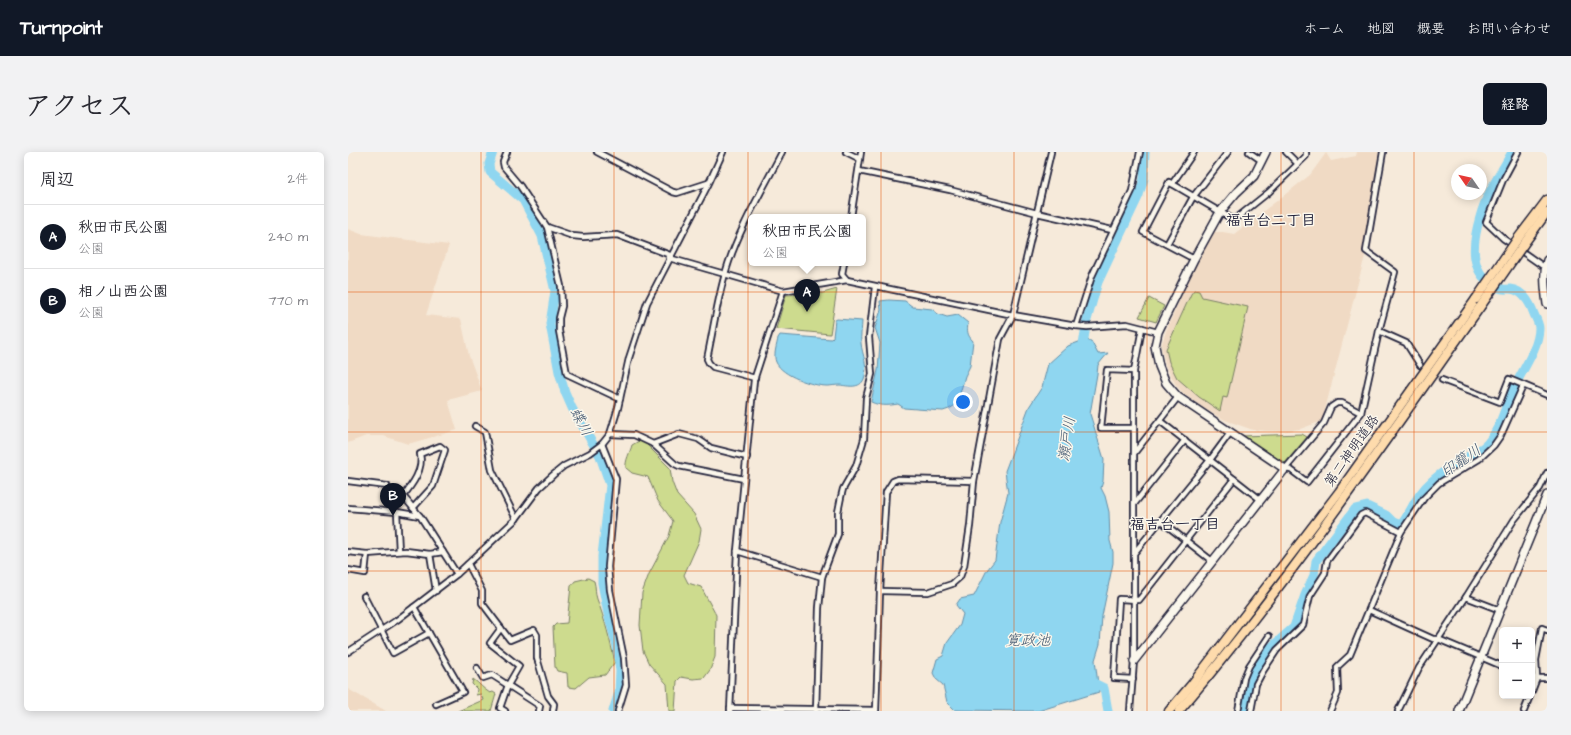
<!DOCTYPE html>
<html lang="ja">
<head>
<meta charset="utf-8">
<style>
	:root { --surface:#fff; --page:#f2f2f3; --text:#2b2b33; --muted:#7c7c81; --line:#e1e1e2; --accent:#111827 }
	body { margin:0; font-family:"Architects Daughter","Klee One",sans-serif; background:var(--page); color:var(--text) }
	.controls { position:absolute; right:12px; bottom:12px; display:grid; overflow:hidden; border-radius:6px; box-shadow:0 2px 10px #0003 }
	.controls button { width:36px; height:36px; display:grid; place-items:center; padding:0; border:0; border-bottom:1px solid var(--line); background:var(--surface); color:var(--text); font:20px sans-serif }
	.compass { position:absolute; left:1103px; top:12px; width:36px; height:36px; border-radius:50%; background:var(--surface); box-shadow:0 2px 10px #0003; rotate:304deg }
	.you { position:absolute; left:615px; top:250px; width:14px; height:14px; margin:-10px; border:3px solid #fff; border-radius:50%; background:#1a73e8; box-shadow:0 0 0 6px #1a73e833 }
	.badge { display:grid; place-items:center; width:26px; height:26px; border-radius:50%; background:var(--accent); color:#fff; font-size:13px; font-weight:700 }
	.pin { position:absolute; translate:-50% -33px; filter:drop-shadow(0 1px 2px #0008) }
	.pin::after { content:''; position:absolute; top:21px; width:14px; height:12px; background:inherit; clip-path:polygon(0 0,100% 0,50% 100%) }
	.popup { position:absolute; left:400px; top:62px; width:118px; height:52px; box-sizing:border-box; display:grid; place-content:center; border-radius:6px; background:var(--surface); filter:drop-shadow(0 1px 3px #0005); font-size:13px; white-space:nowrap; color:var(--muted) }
	.popup b { font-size:15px; color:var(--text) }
	.popup::after { content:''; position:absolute; left:50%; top:100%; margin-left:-8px; border:8px solid transparent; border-top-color:var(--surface) }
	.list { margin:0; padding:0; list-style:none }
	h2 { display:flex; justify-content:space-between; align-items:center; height:52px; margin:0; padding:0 16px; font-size:17px }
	h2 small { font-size:13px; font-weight:400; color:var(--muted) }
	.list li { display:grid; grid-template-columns:26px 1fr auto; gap:12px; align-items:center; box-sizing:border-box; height:64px; padding:0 16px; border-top:1px solid var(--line) }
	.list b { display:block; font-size:15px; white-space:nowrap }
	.list p { margin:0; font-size:13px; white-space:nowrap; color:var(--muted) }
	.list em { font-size:13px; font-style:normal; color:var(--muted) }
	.map { position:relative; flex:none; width:1199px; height:559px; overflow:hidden; border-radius:6px }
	header { display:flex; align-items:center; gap:24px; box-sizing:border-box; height:56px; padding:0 20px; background:var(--accent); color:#fff }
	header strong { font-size:19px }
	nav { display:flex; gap:22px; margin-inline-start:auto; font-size:14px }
	.intro { display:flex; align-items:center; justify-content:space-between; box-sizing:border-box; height:96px; padding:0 24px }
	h1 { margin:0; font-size:28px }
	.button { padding:10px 18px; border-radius:6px; background:var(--accent); color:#fff; font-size:14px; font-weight:700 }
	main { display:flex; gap:24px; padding:0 24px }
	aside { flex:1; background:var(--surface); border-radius:6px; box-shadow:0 2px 10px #0003 }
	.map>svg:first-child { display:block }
	.built { fill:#f0dac4 }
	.green { fill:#cddb8e; stroke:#787e64 }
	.water { fill:#8fd6f0; stroke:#638ea8 }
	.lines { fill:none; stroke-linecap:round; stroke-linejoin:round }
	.river { stroke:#8fd6f0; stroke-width:9 }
	.street-tunnel { stroke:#ccc2ba; stroke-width:4.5; stroke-dasharray:4.5 2; stroke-linecap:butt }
	.street-casing { stroke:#22223b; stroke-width:8 }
	.secondary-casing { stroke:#22223b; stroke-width:10 }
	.highway-casing { stroke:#22223b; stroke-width:11 }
	.street { stroke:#fbf7ec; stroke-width:4.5 }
	.secondary { stroke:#fbf7ec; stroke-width:7 }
	.highway { stroke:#fedbac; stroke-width:8 }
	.highway-bridge-casing { stroke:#22223b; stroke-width:11; stroke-linecap:butt }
	.highway-bridge { stroke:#fedbac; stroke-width:8 }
	.grid { fill:none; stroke:#e8590c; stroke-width:1; stroke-opacity:0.55 }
	.labels { text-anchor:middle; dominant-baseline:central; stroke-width:3; stroke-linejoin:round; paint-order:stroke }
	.street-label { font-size:14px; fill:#22223b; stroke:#fbf7ec }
	.neighbourhood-label { font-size:15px; font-weight:bold; fill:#22223b; stroke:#fbf7ec }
	.water-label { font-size:15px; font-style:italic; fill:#435871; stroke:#fbf7ec }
</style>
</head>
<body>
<header>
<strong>Turnpoint</strong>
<nav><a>ホーム</a><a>地図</a><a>概要</a><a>お問い合わせ</a></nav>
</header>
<div class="intro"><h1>アクセス</h1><a class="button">経路</a></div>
<main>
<aside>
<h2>周辺<small>2件</small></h2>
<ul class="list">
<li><span class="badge">A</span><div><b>秋田市民公園</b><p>公園</p></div><em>240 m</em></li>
<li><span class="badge">B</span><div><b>相ノ山西公園</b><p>公園</p></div><em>770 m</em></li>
</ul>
</aside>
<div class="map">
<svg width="1199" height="559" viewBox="0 0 1199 559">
	<rect width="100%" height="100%" fill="#f6eada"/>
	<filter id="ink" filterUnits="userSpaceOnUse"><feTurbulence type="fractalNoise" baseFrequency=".025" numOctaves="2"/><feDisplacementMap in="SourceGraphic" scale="8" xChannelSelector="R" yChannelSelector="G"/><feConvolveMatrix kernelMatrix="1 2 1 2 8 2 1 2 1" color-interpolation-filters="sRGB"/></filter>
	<g filter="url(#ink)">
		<g class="built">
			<polygon points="1009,0 1031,0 1015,101 1017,104 974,269 952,277 934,280 905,278 877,268 855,256 835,241 828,233 818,215 813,194 818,179 834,143 864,80 875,80 886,82 962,23 978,1 983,9 1008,4"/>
			<polygon points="0,77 13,82 101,93 78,163 113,167 121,204 134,239 100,248 109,278 60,292 36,284 18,284 0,291"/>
			<polygon points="0,537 38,559 0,559"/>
		</g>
		<g class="green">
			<polygon points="489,137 482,182 428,177 438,143 475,141"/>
			<polygon points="846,138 851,139 854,145 900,155 879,246 875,245 872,259 851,245 829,226 821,210 818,197 843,142"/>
			<polygon points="801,146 816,154 808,170 791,165"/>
			<polygon points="954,282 959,285 937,311 894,284"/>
			<path d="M291,289L296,290L322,316L324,330L329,343L346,362L353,377L351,389L336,423L340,431L353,435L368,463L367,505L362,518L356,526L345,527L333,525L329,529L327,559H321L319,532L301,512L295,499L292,473L294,441L301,422L321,384L325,369L310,349L300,325L284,321L278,316C277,308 282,301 284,293Z"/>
			<path d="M240,426L246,429C248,435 247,442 249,447C257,468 262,489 267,510L257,523L241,525L228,536L220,535L219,521L209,519L207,515L205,475L208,472L219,471L223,434L227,429Z"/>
			<path d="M125,527C131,531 135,537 142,541L145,540L148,542L143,559H110L135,548L133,542L128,543L129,537L124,532Z"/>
		</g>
		<g class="water">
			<path d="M541,148L557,149L565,155L584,157L590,162L599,165L610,163L620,171C619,179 619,183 625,189L622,214L617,224L609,252L601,257L595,259L556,256L550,252C539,254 532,254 523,250L530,218L532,191L527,176L533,158L532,149Z"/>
			<path d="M489,167L514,169C514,176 512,184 513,191C514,203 521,214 516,227C512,237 500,234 492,233C487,233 483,234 479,234C465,234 434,224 428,210C425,203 429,193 430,186L432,183L483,187L485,185L487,168Z"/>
			<polygon points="736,188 743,189 750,202 760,201 750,213 749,222 742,262 756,307 755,329 753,336 757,344 761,360 762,389 765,400 765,411 754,464 752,492 747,508 751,540 690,559 607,558 599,550 595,533 588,527 585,521 589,507 595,504 599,491 612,473 615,462 608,453 612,447 626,444 639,418 647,408 652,370 660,341 657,319 681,255 694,235 700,212 720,194"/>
		</g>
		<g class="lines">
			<g class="river">
				<polyline points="145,0 141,12 142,20 175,48 194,84 207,139 202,172 211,220 217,240 224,256 252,304 262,333 254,404 254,431 260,462 269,494 272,519 271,540 265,559"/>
				<polyline points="734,199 739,168 750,130 791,43 796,27 797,0"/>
				<polyline points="740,528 756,536 760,559"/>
				<path d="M897,559L906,522L913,507L920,498L946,475L957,443L966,423L968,409L1007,357L1019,354L1038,363L1045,370L1053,373C1065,356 1068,343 1084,329C1094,320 1108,311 1119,305C1127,301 1133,298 1139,292C1152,277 1156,258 1164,240C1172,221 1191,197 1191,176C1191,172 1188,166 1186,162C1182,151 1175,138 1162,137C1158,137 1155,138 1151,136C1120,123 1124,92 1132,65C1138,42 1153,21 1164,0"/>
			</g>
			<polyline class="street-tunnel" points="1072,213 1094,228"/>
			<g class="street-casing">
				<g id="street">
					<polyline points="159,0 155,10 156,15 172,34 199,75 213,134 214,154 211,166 211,179 219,222 272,247"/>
					<polyline points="249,0 325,40 329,41 360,31"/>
					<polyline points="498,0 512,7"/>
					<polyline points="901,0 914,9"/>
					<polyline points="938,0 950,12"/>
					<polyline points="1170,0 1155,28 1138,70 1156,87 1199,117"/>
					<polyline points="511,19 602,38 689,61 764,78"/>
					<polyline points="824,32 846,0"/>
					<polyline points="503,65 513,0"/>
					<polyline points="199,75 225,84 235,85 269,83 322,103 321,105"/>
					<polyline points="819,92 845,45 880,0"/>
					<polyline points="321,106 435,139 499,128 665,163 728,174 739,175 779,172 810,180"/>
					<polyline points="846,107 795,80 821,30 886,68 921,40 958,4 958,0"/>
					<polyline points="496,111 494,122 499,128"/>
					<polyline points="728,174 744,124 784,39 792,0"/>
					<polyline points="1031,179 1058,191 1072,213"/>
					<path d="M407,226L365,215L361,211L359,207C365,179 369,150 377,122C389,80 414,39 434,0"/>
					<polyline points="1094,228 1152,250 1161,227 1199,243"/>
					<polyline points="812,269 913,348"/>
					<polyline points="127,274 137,280 144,318 168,367"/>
					<polyline points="786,276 753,276 759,218 786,219"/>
					<polyline points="262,282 286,283 305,292 327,312 331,314 396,327"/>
					<polyline points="254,292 268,327 260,415 262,438 276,506 278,533 270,559"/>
					<polyline points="305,292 331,282 350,287 363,296 399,305"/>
					<polyline points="787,300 830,245"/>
					<polyline points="937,317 943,318 959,330 1013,261 1031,179 1047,120 1018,99 1035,0"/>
					<polyline points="937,317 976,271 983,255 989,251 994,251 1013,261"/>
					<polyline points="0,329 39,334"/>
					<polyline points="50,338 71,363"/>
					<path d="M55,344C64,333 76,317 72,302L92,294L97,298L85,334L65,356"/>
					<polyline points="787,351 837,288"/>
					<polyline points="0,356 49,360 72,364 109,422"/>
					<polyline points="49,360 51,399"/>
					<polyline points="813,369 864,409"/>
					<polyline points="389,399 474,425"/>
					<polyline points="0,400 19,402 58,399 82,402 95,400"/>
					<polyline points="787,400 862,308 882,281"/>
					<polyline points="82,402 88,439"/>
					<polyline points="120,412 134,439 134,451 162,488 186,478 189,483 189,506 200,544 206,552 205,559"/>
					<polyline points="0,418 17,421 19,402"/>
					<polyline points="532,439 580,440 604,432 612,425 616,414 622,374 626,329 652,187 665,163 703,0"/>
					<polyline points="16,444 45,501 81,481"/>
					<polyline points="1118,445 1152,458"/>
					<polyline points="66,455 115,540 88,552"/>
					<polyline points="1021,458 1085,487 1090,487 1154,514"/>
					<polyline points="153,476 142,491 171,514 160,533 152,556 157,559"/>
					<polyline points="0,500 49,468 109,422 168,367 191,336 205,323 216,314 242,301 254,292 262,282 270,256 281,206 299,151 360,33 375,0"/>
					<polyline points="129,516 135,526 144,523 192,554 191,559"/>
					<polyline points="1184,526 1189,526 1188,508 1194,476 1199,478"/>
					<polyline points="785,527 766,526 771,447 791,448 886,327"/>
					<polyline points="1184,539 1189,526 1199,526"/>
					<polyline points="382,556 528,558"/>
					<polyline points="382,559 389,399 406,228 435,139"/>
					<polyline points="468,559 471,456 474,425 490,382 490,360 493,345 495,337 508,314 516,287 518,246 524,222 521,185 527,135"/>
					<polyline points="528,559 532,439 538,340 545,329 550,327 626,329"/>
					<polyline points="782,559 786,509 786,219 794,176"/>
					<polyline points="890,559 896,526 901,514 921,484"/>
					<polyline points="903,559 908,532 915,519 929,498 955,473 962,444 977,421 979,409 1013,363 1017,361 1053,380"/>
					<polyline points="982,559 990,541 989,515 1002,503 1053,380 1076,346 1091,331 1131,307 1146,293 1153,283 1175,234"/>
					<polyline points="1050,559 1071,516 1118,445 1166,368 1192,336 1199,321"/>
					<polyline points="1176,559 1182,544"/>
				</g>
			</g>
			<g class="secondary-casing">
				<g id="secondary">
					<path d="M1199,108C1195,123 1197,137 1199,152"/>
					<polyline points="786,509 937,317 830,245 818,231 811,214 807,194 810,180 846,107 872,60 888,41 906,24 918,0"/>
					<polyline points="1111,559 1199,343"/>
				</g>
			</g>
			<g class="highway-casing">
				<g id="highway">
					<polyline points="1168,89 1199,48"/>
					<polyline points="1175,93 1199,60"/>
					<polyline points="821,559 844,532 991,340 1128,147"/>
					<path d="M831,559C940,431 1035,292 1132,155"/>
				</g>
			</g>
			<use href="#street" class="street"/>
			<use href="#secondary" class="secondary"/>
			<use href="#highway" class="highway"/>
			<g class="highway-bridge-casing">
				<g id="highway-bridge">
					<polyline points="1128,147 1168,89"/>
					<polyline points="1132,155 1175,93"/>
				</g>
			</g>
			<use href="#highway-bridge" class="highway-bridge"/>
		</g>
	</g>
	<path class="grid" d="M133,0V559M266,0V559M400,0V559M533,0V559M666,0V559M799,0V559M933,0V559M1066,0V559M0,140H1199M0,280H1199M0,419H1199"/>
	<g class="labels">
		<g class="street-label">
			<text transform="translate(1004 299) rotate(-55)">第二神明道路</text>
		</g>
		<g class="neighbourhood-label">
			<text x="923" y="68">福吉台二丁目</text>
			<text x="827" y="372">福吉台一丁目</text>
		</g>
		<g class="water-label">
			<text transform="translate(233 270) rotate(61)">蝶川</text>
			<text transform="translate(719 287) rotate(-81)">瀬戸川</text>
			<text transform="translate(1113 309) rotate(-35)">印籠川</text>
			<text x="680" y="488">寛政池</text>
		</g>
	</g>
</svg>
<div class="controls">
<button>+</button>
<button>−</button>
</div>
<svg class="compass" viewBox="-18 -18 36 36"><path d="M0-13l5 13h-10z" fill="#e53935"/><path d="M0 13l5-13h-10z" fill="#7c7c81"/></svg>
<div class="you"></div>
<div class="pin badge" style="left:459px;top:160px">A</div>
<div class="popup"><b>秋田市民公園</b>公園</div>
<div class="pin badge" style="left:45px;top:364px">B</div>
</div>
</main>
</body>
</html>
